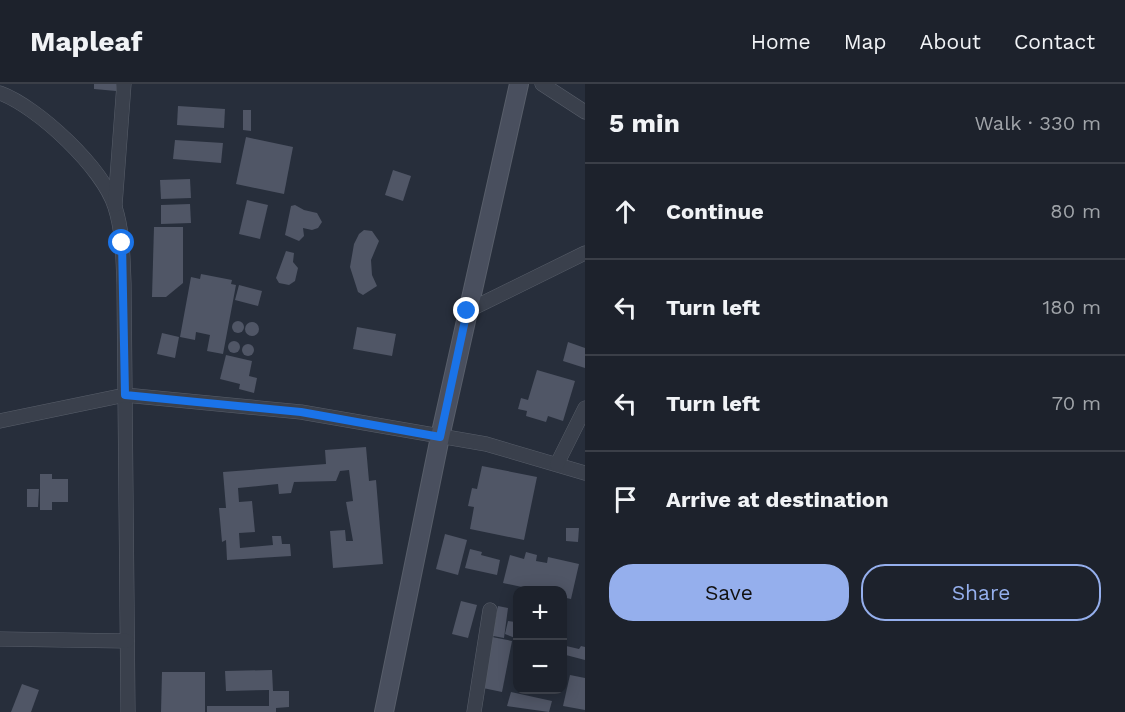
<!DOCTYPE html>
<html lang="en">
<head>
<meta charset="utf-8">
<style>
	:root { --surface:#1d222c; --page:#252a34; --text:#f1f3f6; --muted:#a0a4a9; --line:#3b3f48; --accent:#95afed }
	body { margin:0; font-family:"Work Sans",sans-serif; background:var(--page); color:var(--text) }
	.controls { position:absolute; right:18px; bottom:18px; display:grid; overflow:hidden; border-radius:12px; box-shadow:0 3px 15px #0003 }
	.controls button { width:54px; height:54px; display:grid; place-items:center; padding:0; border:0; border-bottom:2px solid var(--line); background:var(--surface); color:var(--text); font:30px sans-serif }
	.stop { position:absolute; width:18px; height:18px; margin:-14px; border:4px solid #1a73e8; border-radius:50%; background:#fff }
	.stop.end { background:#1a73e8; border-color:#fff; box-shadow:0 2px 6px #0008 }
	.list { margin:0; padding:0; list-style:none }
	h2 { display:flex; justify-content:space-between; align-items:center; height:78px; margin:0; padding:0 24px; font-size:26px }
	h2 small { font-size:20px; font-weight:400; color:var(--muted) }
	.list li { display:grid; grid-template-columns:39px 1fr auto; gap:18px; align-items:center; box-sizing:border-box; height:96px; padding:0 24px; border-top:2px solid var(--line) }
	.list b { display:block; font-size:22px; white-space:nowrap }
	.list em { font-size:20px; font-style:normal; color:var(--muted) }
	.actions { display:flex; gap:12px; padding:18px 24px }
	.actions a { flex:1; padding:14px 0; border:2px solid var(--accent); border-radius:24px; text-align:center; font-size:21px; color:var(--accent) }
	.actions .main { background:var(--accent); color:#111 }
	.icon { flex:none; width:33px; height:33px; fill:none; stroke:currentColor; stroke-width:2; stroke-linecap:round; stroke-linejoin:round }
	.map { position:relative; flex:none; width:585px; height:628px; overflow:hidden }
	header { display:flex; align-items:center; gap:36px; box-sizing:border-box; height:84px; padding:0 30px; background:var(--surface); border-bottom:2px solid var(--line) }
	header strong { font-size:28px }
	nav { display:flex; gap:33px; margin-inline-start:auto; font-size:21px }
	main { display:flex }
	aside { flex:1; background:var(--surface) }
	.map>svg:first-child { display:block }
	.building { fill:#505666 }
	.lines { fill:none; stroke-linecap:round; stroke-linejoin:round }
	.street-casing { stroke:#585e6a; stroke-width:15 }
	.secondary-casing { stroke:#585e6a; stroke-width:20 }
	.street { stroke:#3a404c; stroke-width:14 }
	.secondary { stroke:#494f5e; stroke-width:18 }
	.route { stroke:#1a73e8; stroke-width:8 }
</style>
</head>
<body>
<header>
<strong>Mapleaf</strong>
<nav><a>Home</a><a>Map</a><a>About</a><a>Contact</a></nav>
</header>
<main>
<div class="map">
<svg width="585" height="628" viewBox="0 0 585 628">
	<rect width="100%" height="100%" fill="#272e3b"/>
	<g class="building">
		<polygon points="94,0 116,0 116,7 94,5"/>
		<polygon points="178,22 225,25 224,44 177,41"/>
		<polygon points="243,26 251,26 251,47 243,46"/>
		<polygon points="246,53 293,63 284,110 236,100"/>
		<polygon points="175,56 223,59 221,79 173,75"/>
		<polygon points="393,86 411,92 403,117 385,111"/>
		<polygon points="190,95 191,114 161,115 160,96"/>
		<polygon points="247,116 268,121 260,155 239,150"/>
		<polygon points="190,120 191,139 161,140 161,121"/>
		<polygon points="295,121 304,126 317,129 322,138 318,144 312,146 303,144 304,152 299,157 285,151 291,122"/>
		<polygon points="154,143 183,143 183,199 166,213 152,213"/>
		<polygon points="364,146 372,147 379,157 371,176 372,191 377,202 363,211 358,208 350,183 354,160 359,150"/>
		<polygon points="286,167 294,169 293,178 298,184 295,197 289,201 279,199 276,194"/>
		<polygon points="201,190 232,196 231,200 236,201 223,270 207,267 210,251 196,248 195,256 180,253 191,193 200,195"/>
		<polygon points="239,201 262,207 258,222 235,216"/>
		<circle cx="238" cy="243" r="6"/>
		<circle cx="252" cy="245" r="7"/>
		<polygon points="357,243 396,250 392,272 353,265"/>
		<polygon points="162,249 179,253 175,274 157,270"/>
		<circle cx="234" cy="263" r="6"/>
		<polygon points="568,258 585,264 585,284 563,277"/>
		<circle cx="248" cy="266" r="6"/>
		<polygon points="226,271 252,277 249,292 257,294 254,309 239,305 240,300 220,295"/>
		<polygon points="537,286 575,297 563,337 548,332 546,338 526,332 527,327 518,325 521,314 528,316"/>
		<polygon points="366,363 369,397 376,396 383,480 333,484 330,447 345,446 346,457 353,457 346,418 353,417 349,386 340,387 336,397 294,398 291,409 279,410 278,400 238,404 239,418 252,417 255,448 239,449 240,464 273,461 272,452 281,452 282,460 290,460 291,472 227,476 226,456 222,458 219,424 226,424 223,388 326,380 325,366"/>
		<polygon points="482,382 537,393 524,456 470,445 474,423 468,422 472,404 477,405"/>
		<polygon points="40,390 52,390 52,395 68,395 68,418 52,418 52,426 40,426"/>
		<polygon points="27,405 39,405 38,423 27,423"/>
		<polygon points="566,444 579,444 578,458 566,457"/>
		<polygon points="445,450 467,456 458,491 436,485"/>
		<polygon points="470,465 482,468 481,471 500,476 497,491 465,484"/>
		<polygon points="526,468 537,471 536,477 547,479 548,473 579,480 571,515 562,513 562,506 536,506 503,499 510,471 524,475"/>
		<polygon points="461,517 477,521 468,554 452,550"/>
		<polygon points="498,522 508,524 504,554 488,551 491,539 495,539"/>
		<polygon points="516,532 518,532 518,555 505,550 508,537 515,538"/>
		<polygon points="492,553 512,557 502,608 483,604"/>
		<polygon points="562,561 579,565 581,562 585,563 585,576 562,570"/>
		<polygon points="272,586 273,607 289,607 289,623 276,624 276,628 207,628 207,622 269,622 269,606 226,607 225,587"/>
		<polygon points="162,588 205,588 205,628 161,628"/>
		<polygon points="570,591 585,594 585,626 563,622"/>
		<polygon points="22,600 39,606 31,628 11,628"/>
		<polygon points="511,608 552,617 549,628 507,622"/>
	</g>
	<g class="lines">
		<g class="street-casing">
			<g id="street">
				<polyline points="542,0 585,28"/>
				<path d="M0,9C38,23 103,84 115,123C123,148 123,175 124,200L128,628"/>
				<polyline points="115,121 124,0"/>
				<polyline points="467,227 585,169"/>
				<polyline points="0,337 125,311 301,328 486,360 585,389"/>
				<polyline points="557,380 585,324"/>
				<polyline points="0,555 127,557"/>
				<polyline points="474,628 490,526"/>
			</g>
		</g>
		<g class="secondary-casing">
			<polyline id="secondary" points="384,628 440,353 519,0"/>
		</g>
		<use href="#street" class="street"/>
		<use href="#secondary" class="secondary"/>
	</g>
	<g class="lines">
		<polyline class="route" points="122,159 125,311 301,328 440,353 467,227"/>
	</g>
</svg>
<div class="controls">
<button>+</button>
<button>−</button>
</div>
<div class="stop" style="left:122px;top:159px"></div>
<div class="stop end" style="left:467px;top:227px"></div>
</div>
<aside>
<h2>5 min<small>Walk · 330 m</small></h2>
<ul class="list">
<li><svg class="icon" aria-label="ahead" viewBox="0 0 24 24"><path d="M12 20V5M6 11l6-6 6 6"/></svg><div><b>Continue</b></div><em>80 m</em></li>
<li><svg class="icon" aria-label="left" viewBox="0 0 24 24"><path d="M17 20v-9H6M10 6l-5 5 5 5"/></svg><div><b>Turn left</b></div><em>180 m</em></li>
<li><svg class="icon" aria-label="left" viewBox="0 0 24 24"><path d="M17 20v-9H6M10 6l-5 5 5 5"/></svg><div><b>Turn left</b></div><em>70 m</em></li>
<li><svg class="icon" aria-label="arrive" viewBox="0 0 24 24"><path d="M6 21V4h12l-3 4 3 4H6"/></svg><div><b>Arrive at destination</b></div></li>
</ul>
<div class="actions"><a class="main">Save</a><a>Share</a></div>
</aside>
</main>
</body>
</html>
